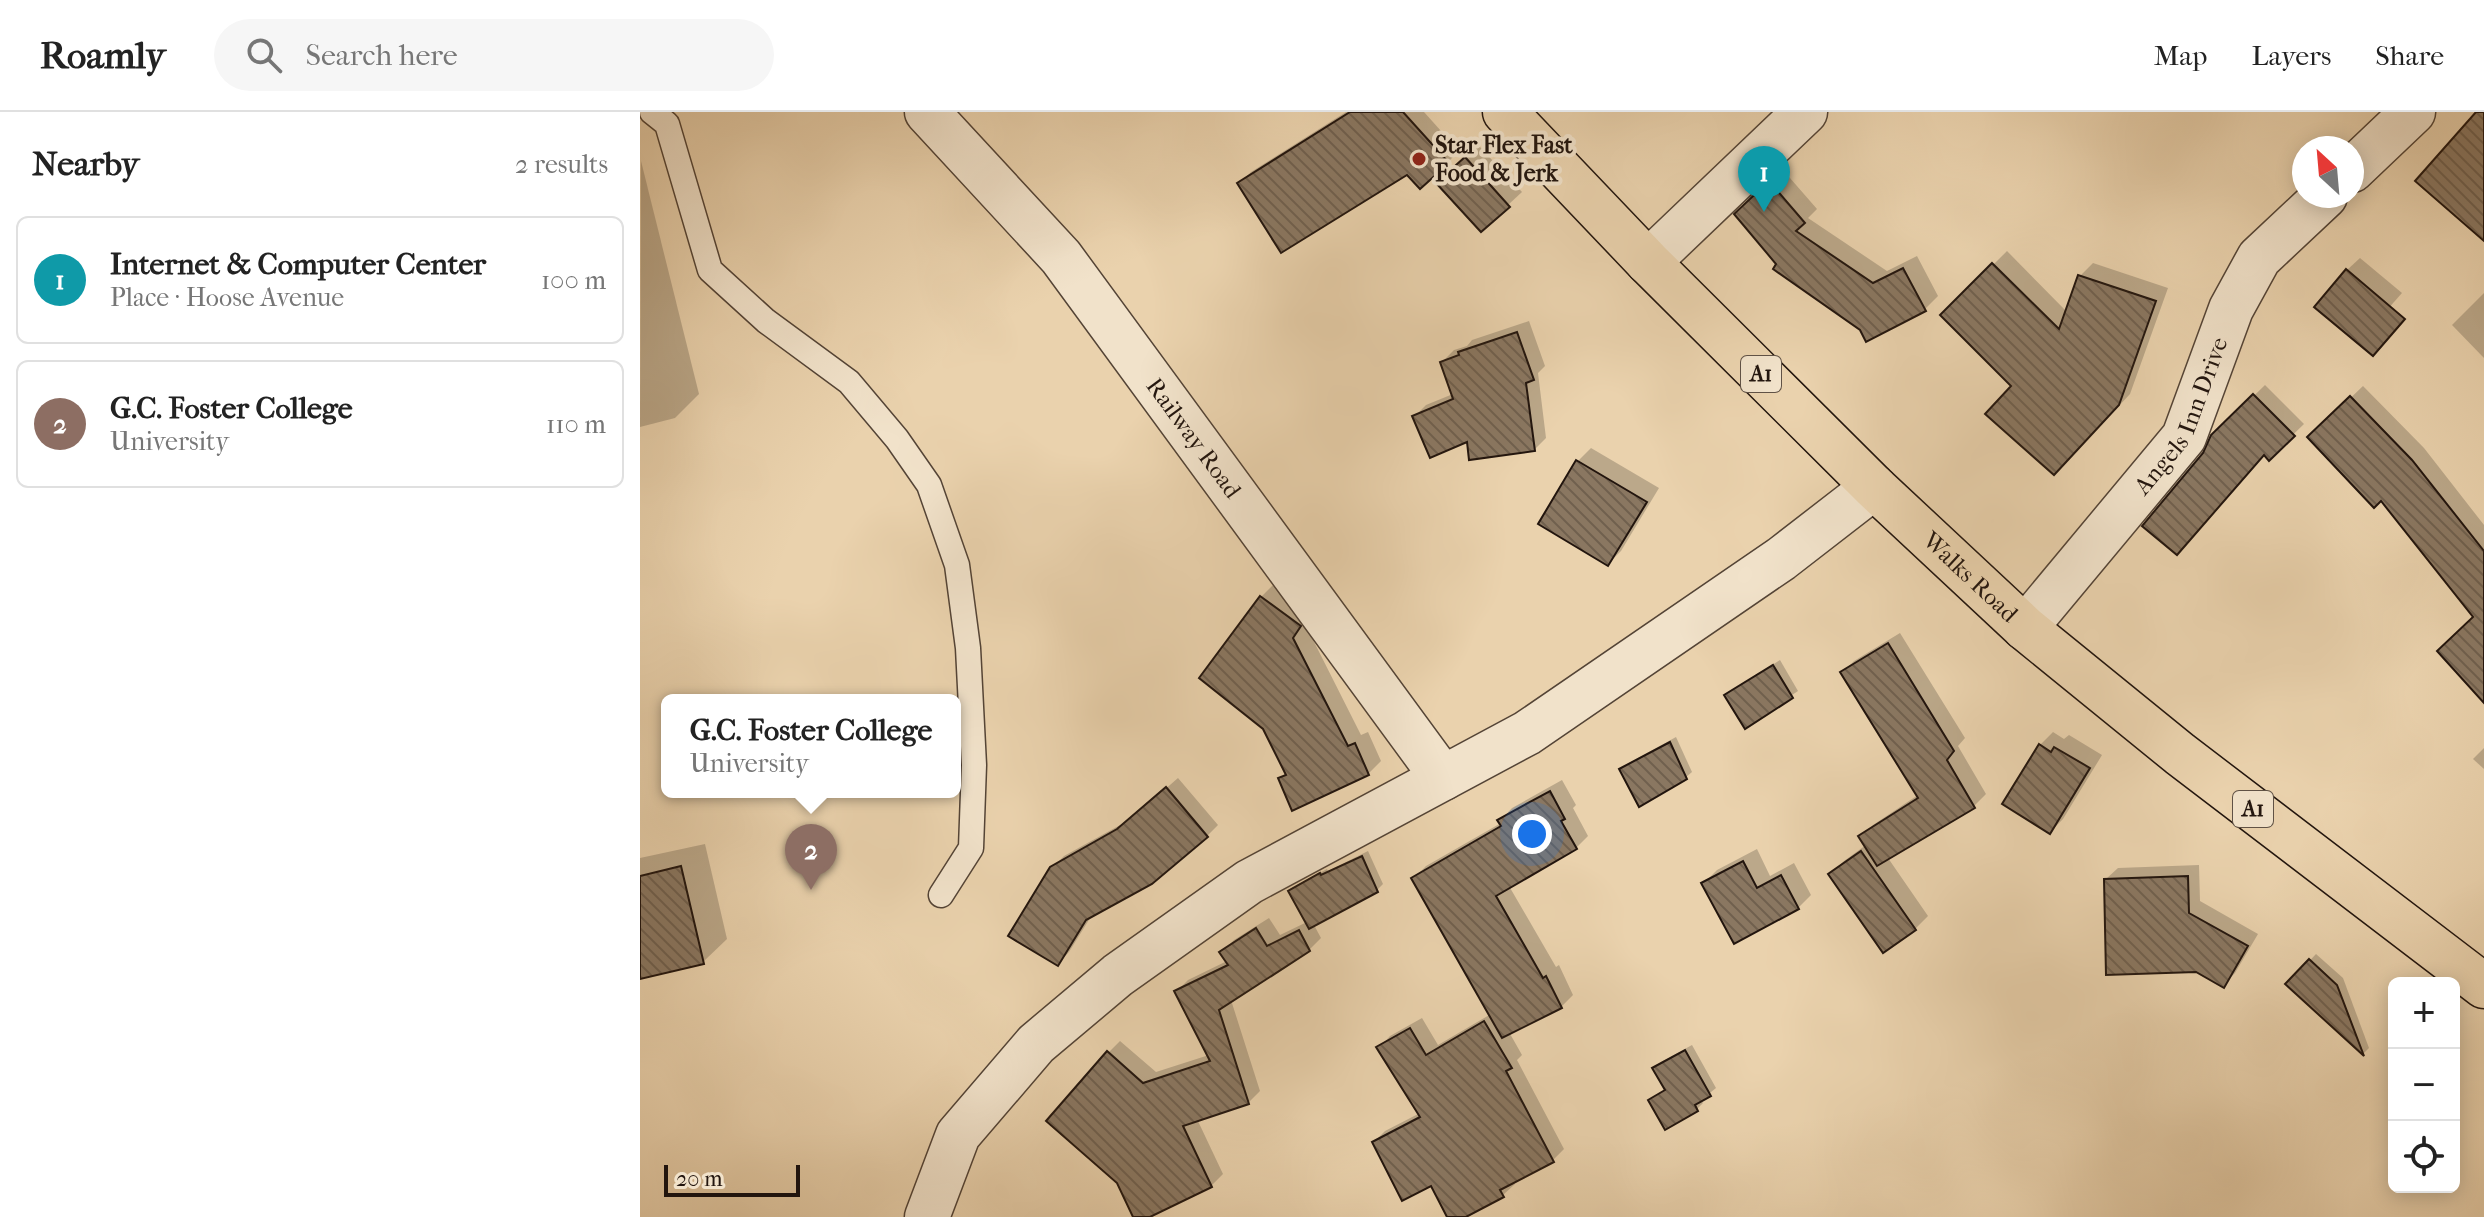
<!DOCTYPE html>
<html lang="en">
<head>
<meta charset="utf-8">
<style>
	:root { --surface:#fff; --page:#f6f6f6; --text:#222; --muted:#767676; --line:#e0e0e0; --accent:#8f2418 }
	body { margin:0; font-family:"IM FELL French Canon",serif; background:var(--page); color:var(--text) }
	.controls { position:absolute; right:24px; bottom:24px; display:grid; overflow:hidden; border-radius:12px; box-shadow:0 4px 20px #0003 }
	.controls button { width:72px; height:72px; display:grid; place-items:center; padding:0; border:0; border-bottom:2px solid var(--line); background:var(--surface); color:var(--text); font:40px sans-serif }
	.compass { position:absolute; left:1652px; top:24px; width:72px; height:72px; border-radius:50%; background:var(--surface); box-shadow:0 4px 20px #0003; rotate:334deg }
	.scale { position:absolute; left:24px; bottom:20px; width:136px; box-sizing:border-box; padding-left:8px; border:4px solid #22150e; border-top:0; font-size:22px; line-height:28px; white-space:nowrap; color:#22150e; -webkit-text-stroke:6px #f1e2ca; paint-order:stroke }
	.you { position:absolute; left:892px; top:722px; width:28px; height:28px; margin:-20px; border:6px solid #fff; border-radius:50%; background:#1a73e8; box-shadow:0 0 0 12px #1a73e833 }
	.badge { display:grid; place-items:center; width:52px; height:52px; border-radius:50%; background:var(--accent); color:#fff; font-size:26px; font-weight:700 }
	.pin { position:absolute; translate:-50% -66px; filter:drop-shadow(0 2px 4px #0008) }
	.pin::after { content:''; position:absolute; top:42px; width:28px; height:24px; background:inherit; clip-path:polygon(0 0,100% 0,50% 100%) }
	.popup { position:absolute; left:21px; top:582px; width:300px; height:104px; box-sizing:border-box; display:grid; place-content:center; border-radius:12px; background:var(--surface); filter:drop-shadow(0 2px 6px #0005); font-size:26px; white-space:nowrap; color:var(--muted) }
	.popup b { font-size:30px; color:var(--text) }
	.popup::after { content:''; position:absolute; left:50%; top:100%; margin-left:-16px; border:16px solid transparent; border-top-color:var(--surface) }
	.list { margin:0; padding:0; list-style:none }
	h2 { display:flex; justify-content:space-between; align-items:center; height:104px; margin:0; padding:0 32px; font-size:34px }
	h2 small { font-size:26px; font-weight:400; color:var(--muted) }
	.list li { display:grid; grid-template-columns:52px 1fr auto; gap:24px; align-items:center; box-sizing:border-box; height:128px; margin:0 16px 16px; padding:0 16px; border:2px solid var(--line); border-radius:12px }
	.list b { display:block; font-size:30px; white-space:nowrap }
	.list p { margin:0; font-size:26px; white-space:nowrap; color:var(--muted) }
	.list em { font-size:26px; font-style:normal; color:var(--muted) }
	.icon { flex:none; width:44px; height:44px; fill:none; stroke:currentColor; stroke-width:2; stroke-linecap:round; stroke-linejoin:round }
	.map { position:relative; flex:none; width:1844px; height:1105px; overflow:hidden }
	header { display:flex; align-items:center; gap:48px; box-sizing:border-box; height:112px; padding:0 40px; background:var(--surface); border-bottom:2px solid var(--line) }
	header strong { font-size:38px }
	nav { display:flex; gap:44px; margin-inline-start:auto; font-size:28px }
	.search { width:560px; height:72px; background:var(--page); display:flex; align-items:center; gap:20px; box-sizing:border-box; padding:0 28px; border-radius:44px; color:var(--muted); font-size:30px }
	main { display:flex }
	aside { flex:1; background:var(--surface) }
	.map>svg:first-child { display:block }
	.shadow { fill:#0003 }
	.building { fill:url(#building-back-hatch); stroke:#22150e; stroke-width:2 }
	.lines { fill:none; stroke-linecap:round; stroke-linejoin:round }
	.service-casing { stroke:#544436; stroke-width:27 }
	.minor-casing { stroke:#544436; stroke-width:47 }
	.primary-casing { stroke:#22150e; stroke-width:47 }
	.service { stroke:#f1e2ca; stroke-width:24 }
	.minor { stroke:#f1e2ca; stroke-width:44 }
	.primary { stroke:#ead2ad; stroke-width:44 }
	.poi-dot { fill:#8f2418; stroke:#f1e2ca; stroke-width:3 }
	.labels { text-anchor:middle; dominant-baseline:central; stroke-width:8; stroke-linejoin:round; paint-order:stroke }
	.shield { fill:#f1e2ca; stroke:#605246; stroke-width:2 }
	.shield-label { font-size:22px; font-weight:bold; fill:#22150e }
	.poi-label { font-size:24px; font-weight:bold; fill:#22150e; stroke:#f1e2ca; text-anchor:start }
	.street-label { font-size:24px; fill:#22150e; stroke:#f1e2ca }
</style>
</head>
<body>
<header>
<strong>Roamly</strong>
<div class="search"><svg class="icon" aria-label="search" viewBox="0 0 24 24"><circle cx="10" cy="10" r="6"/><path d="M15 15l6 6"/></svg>Search here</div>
<nav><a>Map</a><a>Layers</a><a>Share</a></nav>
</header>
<main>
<aside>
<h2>Nearby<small>2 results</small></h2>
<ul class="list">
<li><span class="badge" style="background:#0f9aa8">1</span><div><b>Internet &amp; Computer Center</b><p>Place · Hoose Avenue</p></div><em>100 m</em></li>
<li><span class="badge" style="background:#8d6e63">2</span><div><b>G.C. Foster College</b><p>University</p></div><em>110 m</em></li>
</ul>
</aside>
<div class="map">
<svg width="1844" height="1105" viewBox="0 0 1844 1105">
	<defs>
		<pattern id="building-back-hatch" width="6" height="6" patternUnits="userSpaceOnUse" patternTransform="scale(2)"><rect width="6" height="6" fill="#8a7761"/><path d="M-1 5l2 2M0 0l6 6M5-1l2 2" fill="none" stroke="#70604e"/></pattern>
	</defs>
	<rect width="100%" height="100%" fill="#ead2ad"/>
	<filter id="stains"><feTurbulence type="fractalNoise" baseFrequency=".0025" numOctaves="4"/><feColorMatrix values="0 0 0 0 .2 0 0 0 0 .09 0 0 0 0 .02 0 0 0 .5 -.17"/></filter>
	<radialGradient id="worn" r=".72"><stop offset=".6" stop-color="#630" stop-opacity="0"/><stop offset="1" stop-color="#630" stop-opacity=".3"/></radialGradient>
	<g class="shadow">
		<polygon points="706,0 784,0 819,39 808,50 768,60 600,71 611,60"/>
		<polygon points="839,34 882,80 841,118 812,58"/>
		<polygon points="1,49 59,282 35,306 0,315"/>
		<polygon points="1143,58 1177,97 1168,106 1247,159 1277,144 1298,184 1285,197 1221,216 1139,152 1097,103"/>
		<polygon points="1367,139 1427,200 1440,164 1453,151 1528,176 1490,282 1477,296 1374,274 1303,203"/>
		<polygon points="1720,146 1762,181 1731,216 1707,158"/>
		<polygon points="1844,181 1844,246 1812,213"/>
		<polygon points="889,209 905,254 898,261 906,326 894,338 829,327 774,305 786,293 813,282 802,250 814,238 827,234 832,228"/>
		<polygon points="1625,273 1664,312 1629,346 1624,341 1573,324"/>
		<polygon points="1723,274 1784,336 1844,413 1844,588 1835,505 1742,386 1670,325"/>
		<polygon points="951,336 1019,376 981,439 968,452 938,349"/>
		<polygon points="634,472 665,512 721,623 728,620 741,649 728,662 640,667 647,660 621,485"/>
		<polygon points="1260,521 1325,626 1318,634 1346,682 1334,694 1248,746 1288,804 1275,817 1191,762 1204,749 1226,733 1221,725 1233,713 1278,683 1202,561 1214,549"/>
		<polygon points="1140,548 1158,579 1105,614 1093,578"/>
		<polygon points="1413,620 1424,627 1429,623 1462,643 1423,707 1410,720 1400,633"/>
		<polygon points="1036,625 1052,660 1045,666 981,658 987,652"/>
		<polygon points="1844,636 1844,657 1833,647"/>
		<polygon points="538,666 578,713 567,724 452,803 429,840 418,852 412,756 424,744 491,707"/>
		<polygon points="922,668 936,693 933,696 948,724 936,736 869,774 916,855 919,853 933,883 921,895 869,920 882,943 877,948 924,1037 913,1048 873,1069 875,1072 863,1083 822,1105 809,1105 791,1072 734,1030 745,1019 780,1001 739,936 750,924 782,906 798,933 851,902 773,767 786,754 861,711 860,709 872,696"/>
		<polygon points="65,732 87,827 63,850 0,865 0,746"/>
		<polygon points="1117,737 1130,764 1154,751 1171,783 1158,796 1064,771 1077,758"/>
		<polygon points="728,739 743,772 737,778 674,813 681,826 669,838 591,888 620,979 608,991 557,1007 583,1062 571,1074 505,1105 495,1105 468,941 480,929 516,960 569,943 536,880 548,868 587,849 582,840 594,828 629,806 640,823 667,810 650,779 657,773 687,757 688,759"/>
		<polygon points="1559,753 1560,789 1618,822 1595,861 1583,873 1466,767 1478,756"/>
		<polygon points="1676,842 1703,866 1729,936 1724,941 1648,872"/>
		<polygon points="1052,933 1076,976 1061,988 1063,991 1057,997 1010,988 1026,977 1015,957 1021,950"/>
	</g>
	<g class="building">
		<polygon points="710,0 763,0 809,51 780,77 767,63 641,141 597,71"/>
		<polygon points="1836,0 1844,0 1844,129 1775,69"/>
		<polygon points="825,45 870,95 841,120 796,71"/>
		<polygon points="1129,69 1165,111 1156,119 1233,171 1263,156 1286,199 1226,230 1220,218 1133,157 1136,152 1094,102"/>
		<polygon points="1352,151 1419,217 1438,163 1516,189 1479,293 1414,363 1345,302 1371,274 1300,203"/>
		<polygon points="1706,157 1765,207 1733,244 1674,195"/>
		<polygon points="877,220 894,268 886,271 895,339 829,348 827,330 790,346 772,304 813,287 800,250 819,243 818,240"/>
		<polygon points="1613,282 1655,324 1629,349 1624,343 1537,443 1502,414 1563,341 1571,323"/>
		<polygon points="1710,284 1772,348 1844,439 1844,591 1797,539 1833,505 1741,389 1734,396 1667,325"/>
		<polygon points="936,348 1007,390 968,454 898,412"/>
		<polygon points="620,484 661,514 653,526 708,634 715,631 729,663 652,699 638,666 646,663 623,617 559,566"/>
		<polygon points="1248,531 1314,639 1307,648 1335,696 1237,754 1218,724 1278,686 1200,560"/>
		<polygon points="1133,553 1153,586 1105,617 1084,583"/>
		<polygon points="1030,630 1047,667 999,695 979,657"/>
		<polygon points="1399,632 1411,640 1414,635 1450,656 1410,722 1362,692"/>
		<polygon points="526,675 568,725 512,772 446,808 418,854 368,824 410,755 477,717"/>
		<polygon points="910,679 925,707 921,709 937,737 856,784 903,866 906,864 922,896 862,926 771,766 861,714 857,708"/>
		<polygon points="1221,739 1276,818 1243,841 1188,762"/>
		<polygon points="722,744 738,780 669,817 648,779 680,761 681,763"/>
		<polygon points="1103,749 1117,776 1141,763 1159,797 1094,832 1061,771"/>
		<polygon points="41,754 64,852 0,867 0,764"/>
		<polygon points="1548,764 1549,801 1608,834 1584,876 1556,860 1466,863 1464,767"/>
		<polygon points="616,816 627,834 659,818 670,839 579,898 609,992 543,1014 572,1075 510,1105 493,1105 477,1071 406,1009 467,939 503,971 570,949 534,879 588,853 579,840"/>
		<polygon points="1669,847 1697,873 1724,944 1645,872"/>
		<polygon points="844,909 872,956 866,959 914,1050 860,1078 864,1085 826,1105 807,1105 791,1074 762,1089 732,1030 780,1005 736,935 770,916 786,943"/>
		<polygon points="1045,938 1071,984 1055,993 1058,999 1025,1018 1008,988 1025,978 1012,956"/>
	</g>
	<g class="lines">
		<g class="service-casing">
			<polyline id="service" points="12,0 27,12 70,158 126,209 209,270 257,327 289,373 317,453 328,536 334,653 331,736 301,783"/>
		</g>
		<g class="minor-casing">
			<g id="minor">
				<path id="s1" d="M287,0L421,145L803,666"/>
				<polyline points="1712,58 1773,0"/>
				<polyline points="1008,150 1165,0"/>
				<path id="s2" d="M1385,516L1544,325L1591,197L1619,146L1685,84"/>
				<polyline points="287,1105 318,1023 396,932 478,863 609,770 887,621 1141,447 1234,375"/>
			</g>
		</g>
		<g class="primary-casing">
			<g id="primary">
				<path id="s3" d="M865,0L1008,150L1234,375L1385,516L1540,642L1844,874"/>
			</g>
		</g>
		<use href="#service" class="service"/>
		<use href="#minor" class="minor"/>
		<use href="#primary" class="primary"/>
	</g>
	<circle class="poi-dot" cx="779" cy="47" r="8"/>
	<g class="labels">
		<g class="shield">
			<rect x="1101" y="244" width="40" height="36" rx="6"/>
			<rect x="1593" y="679" width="40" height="36" rx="6"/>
		</g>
		<g class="shield-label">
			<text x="1121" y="262">A1</text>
			<text x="1613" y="697">A1</text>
		</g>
		<g class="poi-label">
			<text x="795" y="33">Star Flex Fast<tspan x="795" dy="28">Food &amp; Jerk</tspan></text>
		</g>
		<g class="street-label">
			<text stroke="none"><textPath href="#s2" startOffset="266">Angels Inn Drive</textPath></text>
			<text stroke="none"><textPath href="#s1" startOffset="422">Railway Road</textPath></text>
			<text stroke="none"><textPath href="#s3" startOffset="658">Walks Road</textPath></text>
		</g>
	</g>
	<rect width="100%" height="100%" filter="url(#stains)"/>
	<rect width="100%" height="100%" fill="url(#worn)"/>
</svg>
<div class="controls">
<button>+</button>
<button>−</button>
<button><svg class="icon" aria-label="locate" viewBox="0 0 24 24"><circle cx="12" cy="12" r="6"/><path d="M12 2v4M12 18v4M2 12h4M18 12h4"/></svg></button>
</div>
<svg class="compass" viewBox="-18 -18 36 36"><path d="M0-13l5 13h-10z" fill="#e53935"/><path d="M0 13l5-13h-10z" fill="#767676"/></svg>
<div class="scale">20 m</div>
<div class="you"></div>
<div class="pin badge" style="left:1124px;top:100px;background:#0f9aa8">1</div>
<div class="pin badge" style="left:171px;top:778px;background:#8d6e63">2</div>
<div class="popup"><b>G.C. Foster College</b>University</div>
</div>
</main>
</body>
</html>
